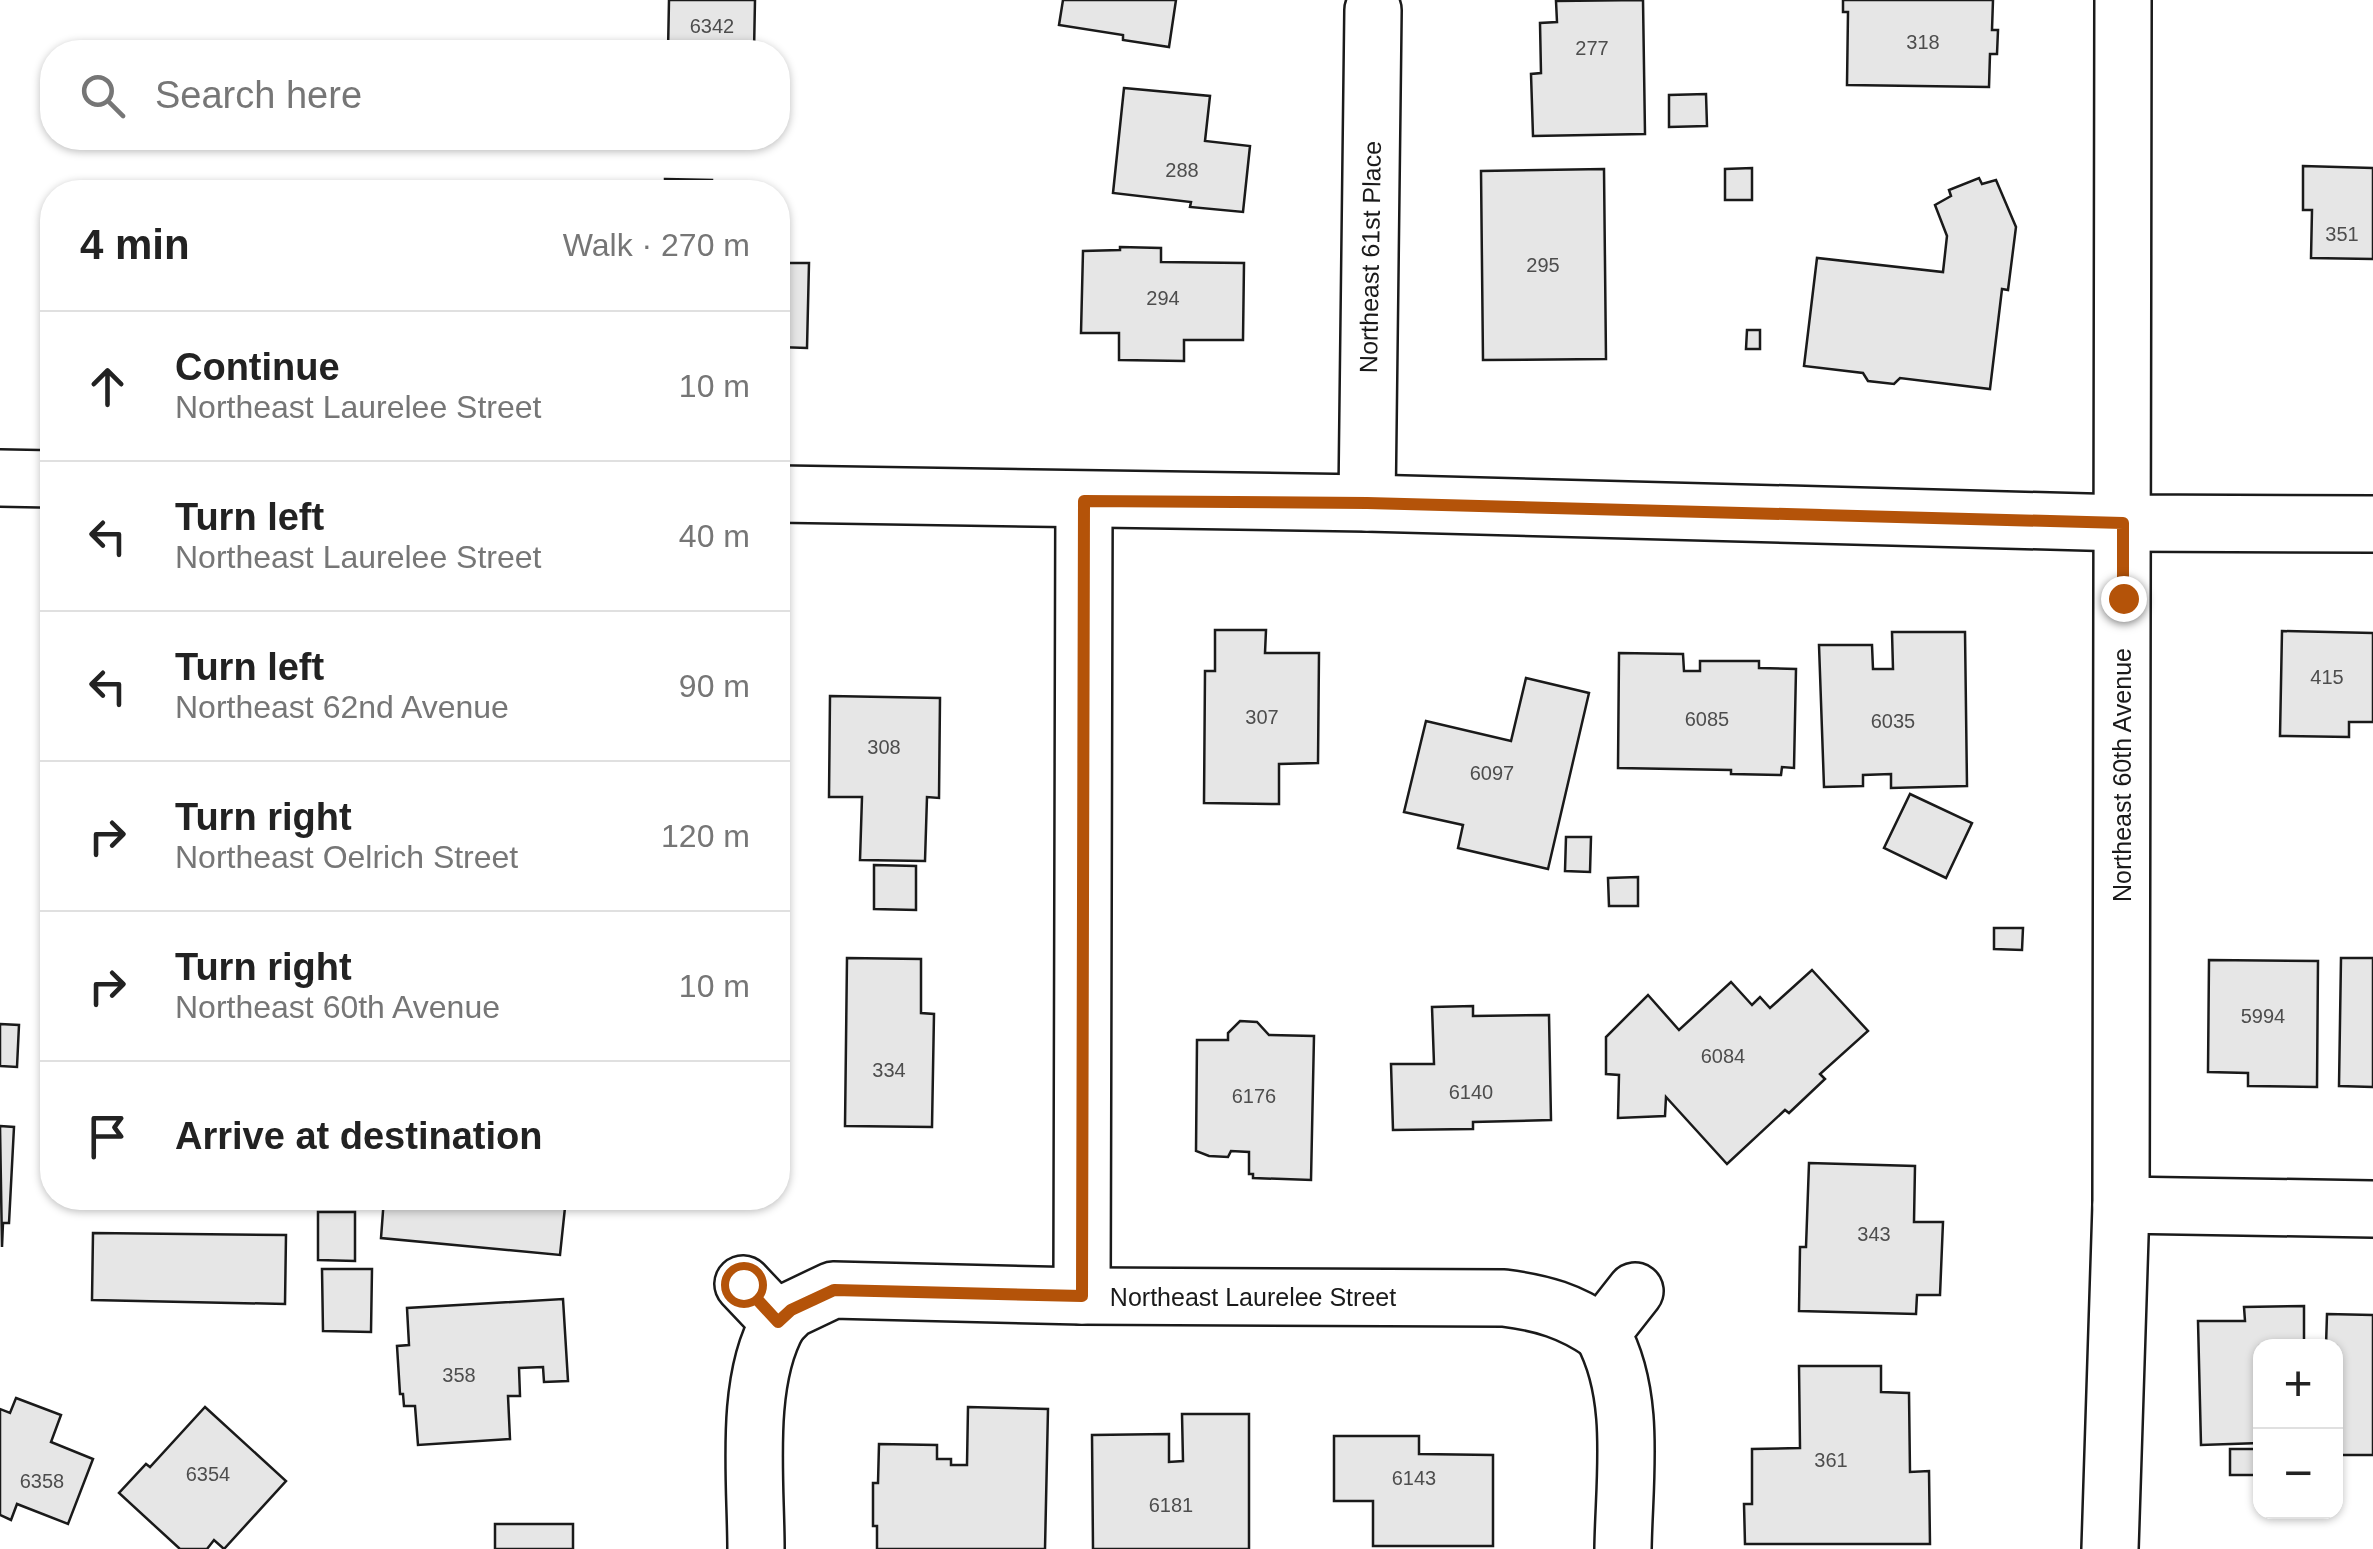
<!DOCTYPE html>
<html lang="en">
<head>
<meta charset="utf-8">
<style>
	:root { --surface:#fff; --page:#f2f2f2; --text:#222; --muted:#767676; --line:#e0e0e0 }
	body { margin:0; font-family:Helvetica,sans-serif; background:var(--page); color:var(--text) }
	.controls { position:absolute; right:30px; bottom:30px; display:grid; overflow:hidden; border-radius:20px; box-shadow:0 2px 8px #0004 }
	.controls button { width:90px; height:90px; display:grid; place-items:center; padding:0; border:0; border-bottom:2px solid var(--line); background:var(--surface); color:var(--text); font:50px sans-serif }
	.stop { position:absolute; width:30px; height:30px; margin:-22px; border:8px solid #b45309; border-radius:50%; background:#fff }
	.stop.end { background:#b45309; border-color:#fff; box-shadow:0 2px 10px #0008 }
	.list { margin:0; padding:0; list-style:none }
	h2 { display:flex; justify-content:space-between; align-items:center; height:130px; margin:0; padding:0 40px; font-size:42px }
	h2 small { font-size:32px; font-weight:400; color:var(--muted) }
	.list li { display:grid; grid-template-columns:65px 1fr auto; gap:30px; align-items:center; box-sizing:border-box; height:150px; padding:0 40px; border-top:2px solid var(--line) }
	.list b { display:block; font-size:38px; white-space:nowrap }
	.list p { margin:0; font-size:32px; white-space:nowrap; color:var(--muted) }
	.list em { font-size:32px; font-style:normal; color:var(--muted) }
	.icon { flex:none; width:55px; height:55px; fill:none; stroke:currentColor; stroke-width:2; stroke-linecap:round; stroke-linejoin:round }
	.map { position:relative; flex:none; width:2373px; height:1549px; overflow:hidden }
	.search { position:absolute; background:var(--surface); box-shadow:0 2px 8px #0004; left:40px; top:40px; width:750px; height:110px; display:flex; align-items:center; gap:25px; box-sizing:border-box; padding:0 35px; border-radius:40px; color:var(--muted); font-size:38px }
	.panel { position:absolute; background:var(--surface); box-shadow:0 2px 8px #0004; left:40px; top:180px; width:750px; height:1030px; border-radius:40px }
	.map>svg:first-child { display:block }
	.building { fill:#e6e6e6; stroke:#1a1a1a; stroke-width:2.5 }
	.lines { fill:none; stroke-linecap:round; stroke-linejoin:round }
	.minor-casing { stroke:#1a1a1a; stroke-width:60 }
	.minor { stroke:#fff; stroke-width:55 }
	.route { stroke:#b45309; stroke-width:12 }
	.labels { text-anchor:middle; dominant-baseline:central; stroke-width:8; stroke-linejoin:round; paint-order:stroke }
	.number-label { font-size:20px; fill:#4d4d4d }
	.street-label { font-size:25px; fill:#1a1a1a; stroke:#fff }
</style>
</head>
<body>
<div class="map">
<svg width="2373" height="1549" viewBox="0 0 2373 1549">
	<rect width="100%" height="100%" fill="#fff"/>
	<g class="building">
		<polygon points="669,0 755,0 754,52 668,52"/>
		<polygon points="1063,0 1176,0 1169,47 1123,40 1123,35 1059,25"/>
		<polygon points="1643,0 1645,134 1533,136 1531,74 1541,73 1540,23 1557,22 1556,1"/>
		<polygon points="1843,0 1993,0 1992,30 1998,30 1997,54 1990,54 1989,87 1847,85 1848,12 1843,12"/>
		<polygon points="1124,88 1210,96 1205,141 1250,146 1243,212 1190,207 1191,202 1113,193"/>
		<polygon points="1706,94 1707,126 1669,127 1669,95"/>
		<polygon points="2303,166 2373,168 2373,259 2311,258 2312,210 2303,210"/>
		<polygon points="1752,168 1752,200 1725,200 1725,169"/>
		<polygon points="1604,169 1606,359 1483,360 1481,171"/>
		<polygon points="1979,178 1982,184 1996,180 2016,227 2008,290 2002,289 1990,389 1900,378 1894,384 1868,381 1863,373 1804,366 1817,258 1943,272 1947,236 1935,205 1951,196 1949,190"/>
		<polygon points="665,179 712,180 712,192 665,192"/>
		<polygon points="1120,247 1161,248 1161,262 1244,263 1243,340 1184,340 1184,361 1119,360 1119,333 1081,333 1083,251 1120,250"/>
		<polygon points="778,263 809,263 807,348 778,347"/>
		<polygon points="1747,330 1760,330 1760,349 1746,349"/>
		<polygon points="1215,630 1266,630 1265,653 1319,653 1318,763 1279,764 1279,804 1204,803 1205,671 1215,671"/>
		<polygon points="2282,631 2373,633 2373,722 2349,722 2349,737 2280,736"/>
		<polygon points="1892,632 1965,632 1967,786 1891,788 1891,774 1863,775 1863,786 1824,787 1819,645 1872,645 1873,669 1893,669"/>
		<polygon points="1619,653 1683,654 1684,671 1700,671 1700,661 1759,661 1759,668 1796,669 1794,768 1782,767 1781,775 1731,774 1731,770 1618,768"/>
		<polygon points="1526,678 1589,693 1548,869 1458,848 1463,825 1404,812 1426,721 1511,741"/>
		<polygon points="830,696 940,698 939,798 927,797 925,861 860,860 862,797 829,797"/>
		<polygon points="1910,794 1972,823 1946,878 1884,848"/>
		<polygon points="1566,837 1591,837 1590,872 1565,871"/>
		<polygon points="874,865 916,866 916,910 874,909"/>
		<polygon points="1638,877 1638,906 1609,906 1608,878"/>
		<polygon points="1994,928 2023,928 2022,950 1994,949"/>
		<polygon points="847,958 921,959 921,1013 934,1014 932,1127 845,1126"/>
		<polygon points="2341,958 2373,958 2373,1087 2339,1086"/>
		<polygon points="2209,960 2318,961 2317,1087 2248,1086 2248,1073 2208,1072"/>
		<polygon points="1812,970 1868,1031 1820,1074 1825,1079 1789,1113 1785,1110 1727,1164 1666,1097 1665,1116 1618,1118 1619,1075 1606,1074 1606,1037 1648,995 1679,1030 1731,982 1752,1005 1760,997 1770,1008"/>
		<polygon points="1473,1006 1473,1016 1549,1015 1551,1120 1473,1122 1473,1129 1393,1130 1391,1064 1434,1064 1432,1007"/>
		<polygon points="1240,1021 1257,1022 1269,1035 1314,1036 1311,1180 1253,1178 1253,1174 1249,1174 1249,1152 1231,1151 1228,1157 1209,1156 1196,1151 1197,1040 1228,1040 1228,1033"/>
		<polygon points="0,1024 19,1025 17,1067 0,1066"/>
		<polygon points="0,1126 14,1127 9,1223 3,1223 2,1247"/>
		<polygon points="1809,1163 1915,1166 1914,1222 1943,1222 1940,1295 1917,1295 1916,1314 1799,1311 1800,1247 1806,1247"/>
		<polygon points="384,1198 566,1198 560,1255 381,1238"/>
		<polygon points="318,1212 355,1212 355,1261 318,1260"/>
		<polygon points="93,1233 286,1235 285,1304 92,1300"/>
		<polygon points="322,1269 372,1269 371,1332 323,1331"/>
		<polygon points="563,1299 568,1381 544,1382 543,1367 519,1368 520,1396 508,1396 510,1439 418,1445 415,1406 404,1406 403,1394 400,1394 397,1346 409,1345 407,1308"/>
		<polygon points="2304,1306 2304,1346 2260,1346 2260,1443 2201,1445 2198,1321 2245,1321 2244,1307"/>
		<polygon points="2327,1314 2373,1315 2373,1455 2336,1455 2336,1346 2326,1346"/>
		<polygon points="1799,1366 1881,1366 1881,1392 1909,1393 1910,1472 1929,1471 1930,1544 1745,1544 1744,1504 1752,1504 1752,1449 1800,1448"/>
		<polygon points="16,1398 61,1415 51,1442 93,1459 68,1524 17,1504 11,1520 0,1515 0,1409 10,1413"/>
		<polygon points="205,1407 286,1481 224,1549 214,1540 207,1549 180,1549 119,1493 146,1464 150,1467"/>
		<polygon points="968,1407 1048,1409 1045,1549 877,1549 877,1526 873,1526 873,1483 878,1483 879,1444 937,1445 937,1459 951,1459 951,1465 967,1465"/>
		<polygon points="1182,1414 1249,1414 1249,1549 1093,1549 1092,1435 1169,1434 1169,1462 1183,1461"/>
		<polygon points="1334,1436 1419,1436 1419,1454 1493,1455 1493,1546 1373,1546 1373,1501 1334,1501"/>
		<rect x="2230" y="1449" width="30" height="26"/>
		<rect x="495" y="1524" width="78" height="25"/>
	</g>
	<g class="lines">
		<g class="minor-casing">
			<g id="minor">
				<polyline points="0,478 52,479"/>
				<polyline points="778,494 1367,503 2123,523 2373,524"/>
				<polyline points="1367,503 1373,10"/>
				<polyline points="2121,1205 2373,1209"/>
				<path d="M743,1284L779,1322L791,1310L833,1290L1082,1296L1504,1298C1543,1303 1570,1311 1602,1333"/>
				<polyline points="1082,1296 1084,501"/>
				<path d="M756,1549C756,1481 744,1382 779,1322"/>
				<path d="M1623,1549C1624,1479 1637,1396 1602,1333L1635,1291"/>
				<polyline points="2110,1549 2121,1205 2123,0"/>
			</g>
		</g>
		<use href="#minor" class="minor"/>
	</g>
	<g class="lines">
		<polyline class="route" points="743,1284 778,1322 791,1310 834,1290 1082,1296 1084,501 1367,503 2123,523 2123,598"/>
	</g>
	<g class="labels">
		<g class="number-label">
			<text x="712" y="26">6342</text>
			<text x="1923" y="42">318</text>
			<text x="1592" y="48">277</text>
			<text x="1182" y="170">288</text>
			<text x="2342" y="234">351</text>
			<text x="1543" y="265">295</text>
			<text x="1163" y="298">294</text>
			<text x="2327" y="677">415</text>
			<text x="1262" y="717">307</text>
			<text x="1707" y="719">6085</text>
			<text x="1893" y="721">6035</text>
			<text x="884" y="747">308</text>
			<text x="1492" y="773">6097</text>
			<text x="2263" y="1016">5994</text>
			<text x="1723" y="1056">6084</text>
			<text x="889" y="1070">334</text>
			<text x="1471" y="1092">6140</text>
			<text x="1254" y="1096">6176</text>
			<text x="1874" y="1234">343</text>
			<text x="459" y="1375">358</text>
			<text x="1831" y="1460">361</text>
			<text x="208" y="1474">6354</text>
			<text x="1414" y="1478">6143</text>
			<text x="42" y="1481">6358</text>
			<text x="1171" y="1505">6181</text>
		</g>
		<g class="street-label">
			<text transform="translate(1370 257) rotate(-89)">Northeast 61st Place</text>
			<text transform="translate(2122 775) rotate(-90)">Northeast 60th Avenue</text>
			<text x="1253" y="1297">Northeast Laurelee Street</text>
		</g>
	</g>
</svg>
<div class="controls">
<button>+</button>
<button>−</button>
</div>
<div class="stop" style="left:743px;top:1284px"></div>
<div class="stop end" style="left:2123px;top:598px"></div>
<div class="search"><svg class="icon" aria-label="search" viewBox="0 0 24 24"><circle cx="10" cy="10" r="6"/><path d="M15 15l6 6"/></svg>Search here</div>
<section class="panel">
<h2>4 min<small>Walk · 270 m</small></h2>
<ul class="list">
<li><svg class="icon" aria-label="ahead" viewBox="0 0 24 24"><path d="M12 20V5M6 11l6-6 6 6"/></svg><div><b>Continue</b><p>Northeast Laurelee Street</p></div><em>10 m</em></li>
<li><svg class="icon" aria-label="left" viewBox="0 0 24 24"><path d="M17 20v-9H6M10 6l-5 5 5 5"/></svg><div><b>Turn left</b><p>Northeast Laurelee Street</p></div><em>40 m</em></li>
<li><svg class="icon" aria-label="left" viewBox="0 0 24 24"><path d="M17 20v-9H6M10 6l-5 5 5 5"/></svg><div><b>Turn left</b><p>Northeast 62nd Avenue</p></div><em>90 m</em></li>
<li><svg class="icon" aria-label="right" viewBox="0 0 24 24"><path d="M7 20v-9h11M14 6l5 5-5 5"/></svg><div><b>Turn right</b><p>Northeast Oelrich Street</p></div><em>120 m</em></li>
<li><svg class="icon" aria-label="right" viewBox="0 0 24 24"><path d="M7 20v-9h11M14 6l5 5-5 5"/></svg><div><b>Turn right</b><p>Northeast 60th Avenue</p></div><em>10 m</em></li>
<li><svg class="icon" aria-label="arrive" viewBox="0 0 24 24"><path d="M6 21V4h12l-3 4 3 4H6"/></svg><div><b>Arrive at destination</b></div></li>
</ul>
</section>
</div>
</body>
</html>
